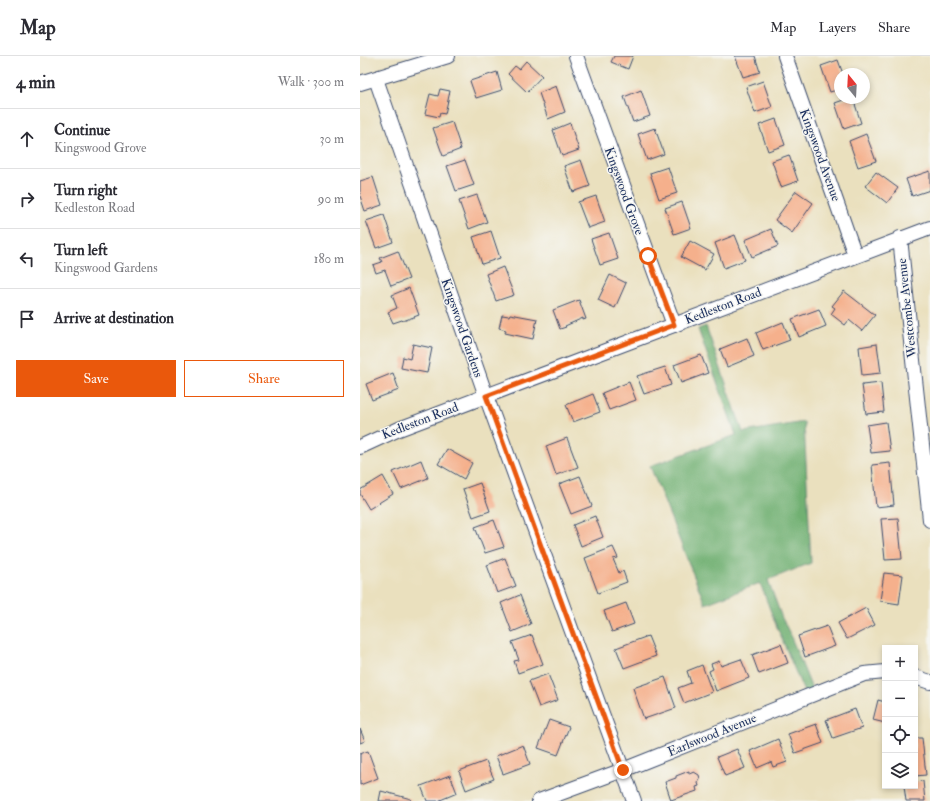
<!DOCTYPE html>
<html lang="en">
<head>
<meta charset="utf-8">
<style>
	:root { --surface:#fff; --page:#f2f2f3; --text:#2b2b33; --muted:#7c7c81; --line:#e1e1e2; --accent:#ea580c }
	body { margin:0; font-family:"IM FELL Double Pica",serif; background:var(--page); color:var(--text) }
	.controls { position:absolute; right:12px; bottom:12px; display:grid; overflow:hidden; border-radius:0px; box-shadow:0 2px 6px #0003 }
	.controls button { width:36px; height:36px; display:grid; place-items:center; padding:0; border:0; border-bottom:1px solid var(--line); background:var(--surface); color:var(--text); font:20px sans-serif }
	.compass { position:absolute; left:474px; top:12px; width:36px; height:36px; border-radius:50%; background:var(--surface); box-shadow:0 2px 6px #0003; rotate:342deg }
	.stop { position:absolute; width:12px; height:12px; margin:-9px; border:3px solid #ea580c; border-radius:50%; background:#fff }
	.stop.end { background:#ea580c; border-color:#fff; box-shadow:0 1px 4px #0008 }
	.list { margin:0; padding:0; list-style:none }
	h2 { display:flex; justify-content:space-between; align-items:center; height:52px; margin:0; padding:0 16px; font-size:17px }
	h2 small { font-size:13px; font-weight:400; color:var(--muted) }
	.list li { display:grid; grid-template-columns:26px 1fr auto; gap:12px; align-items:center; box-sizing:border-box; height:60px; padding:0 16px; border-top:1px solid var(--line) }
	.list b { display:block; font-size:15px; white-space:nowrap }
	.list p { margin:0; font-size:13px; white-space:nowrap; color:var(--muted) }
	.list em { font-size:13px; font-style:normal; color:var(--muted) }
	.actions { display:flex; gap:8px; padding:12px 16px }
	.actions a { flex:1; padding:9px 0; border:1px solid var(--accent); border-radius:0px; text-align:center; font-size:14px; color:var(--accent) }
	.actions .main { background:var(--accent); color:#fff }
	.icon { flex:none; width:22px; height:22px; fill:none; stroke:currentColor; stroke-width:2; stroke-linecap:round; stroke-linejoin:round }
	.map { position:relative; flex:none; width:570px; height:745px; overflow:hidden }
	header { display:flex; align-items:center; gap:24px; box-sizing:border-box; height:56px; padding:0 20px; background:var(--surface); border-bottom:1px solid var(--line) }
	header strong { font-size:19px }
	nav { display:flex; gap:22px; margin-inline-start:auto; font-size:14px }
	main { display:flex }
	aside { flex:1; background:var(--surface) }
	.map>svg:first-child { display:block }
	.forest { fill:#71b072; stroke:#467068 }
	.building { fill:#f5b08c }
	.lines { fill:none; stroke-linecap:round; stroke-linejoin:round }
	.minor-casing { stroke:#3a4a6c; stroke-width:16 }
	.minor { stroke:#fff; stroke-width:14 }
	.route { stroke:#ea580c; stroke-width:5 }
	.labels { text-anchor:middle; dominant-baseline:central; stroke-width:3; stroke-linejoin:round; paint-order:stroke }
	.street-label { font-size:13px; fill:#1b2f5e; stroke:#f6f6f2 }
</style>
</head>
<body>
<header>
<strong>Map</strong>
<nav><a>Map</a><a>Layers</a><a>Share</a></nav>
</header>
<main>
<aside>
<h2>4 min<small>Walk · 300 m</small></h2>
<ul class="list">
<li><svg class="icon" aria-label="ahead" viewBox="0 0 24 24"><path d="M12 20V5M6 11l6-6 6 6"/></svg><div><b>Continue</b><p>Kingswood Grove</p></div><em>30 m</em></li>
<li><svg class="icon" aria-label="right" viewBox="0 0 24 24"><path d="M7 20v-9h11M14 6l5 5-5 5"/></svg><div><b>Turn right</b><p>Kedleston Road</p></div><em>90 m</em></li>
<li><svg class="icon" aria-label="left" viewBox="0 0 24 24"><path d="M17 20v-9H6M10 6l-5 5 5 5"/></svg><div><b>Turn left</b><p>Kingswood Gardens</p></div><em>180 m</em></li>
<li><svg class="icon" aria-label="arrive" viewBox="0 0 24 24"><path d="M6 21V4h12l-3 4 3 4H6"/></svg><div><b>Arrive at destination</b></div></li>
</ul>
<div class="actions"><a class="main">Save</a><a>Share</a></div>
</aside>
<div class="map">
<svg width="570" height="745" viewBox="0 0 570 745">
	<rect width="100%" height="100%" fill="#f6f6f2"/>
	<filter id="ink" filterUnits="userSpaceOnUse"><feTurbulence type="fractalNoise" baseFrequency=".025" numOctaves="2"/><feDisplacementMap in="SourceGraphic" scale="8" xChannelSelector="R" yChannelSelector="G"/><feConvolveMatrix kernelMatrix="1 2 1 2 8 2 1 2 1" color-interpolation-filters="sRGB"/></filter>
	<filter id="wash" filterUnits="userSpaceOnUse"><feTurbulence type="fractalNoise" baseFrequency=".012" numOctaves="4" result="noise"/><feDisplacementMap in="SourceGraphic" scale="16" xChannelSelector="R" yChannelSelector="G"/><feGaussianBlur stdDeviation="0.9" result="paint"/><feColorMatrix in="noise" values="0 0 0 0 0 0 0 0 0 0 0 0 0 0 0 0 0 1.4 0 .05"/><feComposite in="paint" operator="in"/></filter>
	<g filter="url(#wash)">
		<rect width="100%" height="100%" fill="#eae0be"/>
		<polygon class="forest" points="346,270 383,376 444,366 451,507 408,524 422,562 429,576 454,638 446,641 414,564 400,527 345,548 290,410 376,379 338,273"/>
		<g id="blocks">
			<g class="building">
				<polygon points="254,0 273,0 268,13 251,6"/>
				<polygon points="375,0 395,0 400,16 383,21"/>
				<polygon points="478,4 483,18 480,18 480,33 470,36 461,10"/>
				<polygon points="166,5 182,20 167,36 148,18 155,10 159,13"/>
				<polygon points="137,16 142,34 116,42 110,25"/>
				<polygon points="403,25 412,51 395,57 386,31"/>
				<polygon points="196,30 205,56 188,63 179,37"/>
				<polygon points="80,33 90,35 85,58 80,57 79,61 65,58 70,38 78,40"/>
				<polygon points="281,34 290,60 273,66 264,41"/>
				<polygon points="489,42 493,42 501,67 484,73 475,47"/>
				<polygon points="416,63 425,89 408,95 399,69"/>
				<polygon points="92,66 101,93 83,100 73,72"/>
				<polygon points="210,67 219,94 202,100 193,74"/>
				<polygon points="295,72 304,98 287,104 278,78"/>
				<polygon points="506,78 516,105 498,111 489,85"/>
				<polygon points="429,99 438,125 421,131 412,105"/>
				<polygon points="105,104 114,129 96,135 87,110"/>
				<polygon points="221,104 230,130 213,136 204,110"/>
				<polygon points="308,111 317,137 299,143 290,117"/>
				<polygon points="570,115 570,134 552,140 546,123"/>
				<polygon points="516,116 538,132 527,147 505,130"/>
				<polygon points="13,121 22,149 5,155 0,140 0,125"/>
				<polygon points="436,135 453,147 432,177 415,164"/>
				<polygon points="117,139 127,166 109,173 99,145"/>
				<polygon points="236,140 245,166 228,172 218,146"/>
				<polygon points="322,146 331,172 314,178 305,152"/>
				<polygon points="24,159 33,186 16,192 6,165"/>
				<polygon points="411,173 418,190 392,201 385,184"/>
				<polygon points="131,175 140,202 122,208 113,181"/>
				<polygon points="249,177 258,203 240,209 231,183"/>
				<polygon points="375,179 385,204 364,212 355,187"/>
				<polygon points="330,185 354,198 345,214 321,201"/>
				<polygon points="38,195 49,223 31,230 25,214 16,217 13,209 22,206 20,202"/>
				<polygon points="143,211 154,239 136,245 126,218"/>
				<polygon points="250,219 266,227 255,252 238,244"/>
				<polygon points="49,232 59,259 43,265 42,264 33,267 28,256 37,252 32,239"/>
				<polygon points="484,235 515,259 502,275 489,264 485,269 471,258 475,252 472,250"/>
				<polygon points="219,244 226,263 223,264 223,262 205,270 206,271 200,273 193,254"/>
				<polygon points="459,253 466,270 439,281 432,263"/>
				<polygon points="150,258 177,263 173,283 145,277 146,274 139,272 142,259 149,260"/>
				<polygon points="423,266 430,284 403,294 396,277"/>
				<polygon points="387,282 394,300 367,311 360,293"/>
				<polygon points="53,288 72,292 67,317 41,312 43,301 50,303"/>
				<polygon points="517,288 521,317 502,319 499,291"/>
				<polygon points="341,299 348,317 321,327 314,309"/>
				<polygon points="305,311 311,329 284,338 277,320"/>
				<polygon points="33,317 39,334 12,344 6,328"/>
				<polygon points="269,326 276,344 249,354 242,337"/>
				<polygon points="521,327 524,356 506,358 502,329"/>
				<polygon points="233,338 240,356 213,366 206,349"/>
				<polygon points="526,366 530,395 511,397 507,369"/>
				<polygon points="207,382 218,411 196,419 186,390"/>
				<polygon points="87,393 112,407 104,423 78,408"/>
				<polygon points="61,404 68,422 41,433 33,416"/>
				<polygon points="530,407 534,449 516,451 512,409"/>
				<polygon points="23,420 33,438 9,453 0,438 0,434"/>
				<polygon points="220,420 232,450 211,458 199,428"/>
				<polygon points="120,427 130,455 113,461 103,433"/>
				<polygon points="235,460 243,481 221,490 213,469"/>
				<polygon points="538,462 542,503 525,504 521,463"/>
				<polygon points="134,464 144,491 125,497 115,471"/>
				<polygon points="253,491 258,502 253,503 259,517 263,515 267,526 238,537 225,502"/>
				<polygon points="145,502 156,530 137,537 127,509"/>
				<polygon points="524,517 543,519 539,548 520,545"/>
				<polygon points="160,539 171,568 152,576 141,547"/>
				<polygon points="266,547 274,568 252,576 244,555"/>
				<polygon points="506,552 515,569 487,583 478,567"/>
				<polygon points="467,570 475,590 445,601 438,580"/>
				<polygon points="172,579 183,608 158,617 154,605 159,604 152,586"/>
				<polygon points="288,580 296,600 264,612 256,592"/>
				<polygon points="421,588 428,607 399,618 392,599"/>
				<polygon points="381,603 389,622 356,635 349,615 353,613 351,608 359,605 361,610"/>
				<polygon points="342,609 352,636 324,647 318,632 331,627 327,615"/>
				<polygon points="188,618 198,644 179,651 169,625"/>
				<polygon points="305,621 316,652 284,663 273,632"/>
				<polygon points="518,644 525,646 525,667 513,664"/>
				<polygon points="495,653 502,672 473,682 466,664"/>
				<polygon points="189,664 209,671 198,699 178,692"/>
				<polygon points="456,668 463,687 435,697 428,678"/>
				<polygon points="0,673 5,685 0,687"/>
				<polygon points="555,682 562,682 566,719 555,720"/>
				<polygon points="418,683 427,706 413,711 411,706 397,712 390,695"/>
				<polygon points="163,689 170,708 143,718 136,700"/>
				<polygon points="377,693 385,712 365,720 357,701"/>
				<polygon points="8,695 18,722 0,729 0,698"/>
				<polygon points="126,705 134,723 106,734 99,715"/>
				<polygon points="329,715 329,718 334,716 339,719 340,723 338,727 339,730 336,731 337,735 311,744 305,726 316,722 316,720"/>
				<polygon points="90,719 97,737 78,745 67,745 61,730"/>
				<polygon points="563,725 565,745 546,745 544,730 555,730 555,726"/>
				<polygon points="21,735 51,743 50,745 19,745"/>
			</g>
		</g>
	</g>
	<g filter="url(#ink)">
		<use href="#blocks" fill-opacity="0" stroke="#3a4a6c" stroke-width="1"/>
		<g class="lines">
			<g class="minor-casing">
				<g id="minor">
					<polyline points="216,0 314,269"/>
					<polyline points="425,0 495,199"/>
					<polyline points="16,23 126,340 274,745"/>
					<polyline points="0,27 88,0"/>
					<polyline points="540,182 570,464"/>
					<polyline points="0,391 39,373 570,172"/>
					<polyline points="555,621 570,626"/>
					<polyline points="179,745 263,714 504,618 525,616"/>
				</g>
			</g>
			<use href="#minor" class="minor"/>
		</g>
	</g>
	<g class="lines" filter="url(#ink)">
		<polyline class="route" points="263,714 126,340 314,269 288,200"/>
	</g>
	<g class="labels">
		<g class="street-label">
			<text transform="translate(460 99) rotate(70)">Kingswood Avenue</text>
			<text transform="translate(264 135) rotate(70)">Kingswood Grove</text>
			<text transform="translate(363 250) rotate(-21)">Kedleston Road</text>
			<text transform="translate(547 252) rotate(-96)">Westcombe Avenue</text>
			<text transform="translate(102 272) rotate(71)">Kingswood Gardens</text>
			<text transform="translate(60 365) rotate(-21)">Kedleston Road</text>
			<text transform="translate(352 679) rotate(-22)">Earlswood Avenue</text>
		</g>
	</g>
</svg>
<div class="controls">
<button>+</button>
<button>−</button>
<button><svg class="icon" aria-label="locate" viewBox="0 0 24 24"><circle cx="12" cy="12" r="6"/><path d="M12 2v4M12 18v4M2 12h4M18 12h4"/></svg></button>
<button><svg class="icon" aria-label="layers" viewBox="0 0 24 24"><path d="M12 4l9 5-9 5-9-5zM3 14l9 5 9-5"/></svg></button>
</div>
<svg class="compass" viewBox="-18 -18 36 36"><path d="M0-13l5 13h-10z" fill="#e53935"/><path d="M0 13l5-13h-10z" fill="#7c7c81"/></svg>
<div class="stop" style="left:288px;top:200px"></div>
<div class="stop end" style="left:263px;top:714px"></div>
</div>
</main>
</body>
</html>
